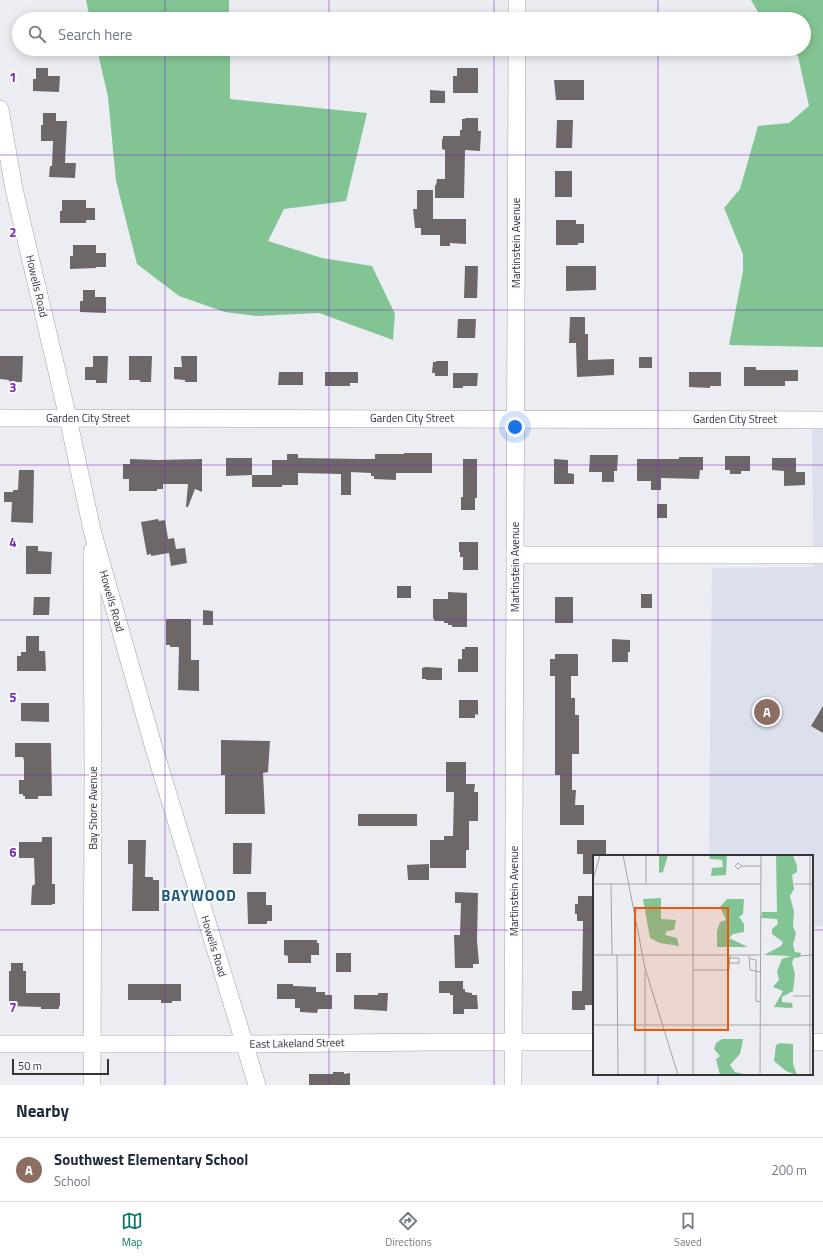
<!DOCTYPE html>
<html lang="en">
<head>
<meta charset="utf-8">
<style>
	:root { --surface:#fff; --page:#f6f6f7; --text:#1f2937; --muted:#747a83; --line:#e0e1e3; --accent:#0f766e }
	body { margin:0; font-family:"Titillium Web",sans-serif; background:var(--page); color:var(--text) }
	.scale { position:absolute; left:12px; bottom:10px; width:97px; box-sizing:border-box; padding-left:4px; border:2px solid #343537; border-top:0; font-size:11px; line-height:14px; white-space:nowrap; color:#343537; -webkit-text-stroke:3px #f9fbff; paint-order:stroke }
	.you { position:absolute; left:515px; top:427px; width:14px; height:14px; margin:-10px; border:3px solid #fff; border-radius:50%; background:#1a73e8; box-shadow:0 0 0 6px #1a73e833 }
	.badge { display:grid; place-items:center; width:26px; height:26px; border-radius:50%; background:var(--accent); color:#fff; font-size:13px; font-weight:700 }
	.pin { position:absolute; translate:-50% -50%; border:2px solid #fff; box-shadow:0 1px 4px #0006 }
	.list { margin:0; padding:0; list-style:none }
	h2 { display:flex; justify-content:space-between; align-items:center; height:52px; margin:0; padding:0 16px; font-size:17px }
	h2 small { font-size:13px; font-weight:400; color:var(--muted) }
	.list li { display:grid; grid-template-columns:26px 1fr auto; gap:12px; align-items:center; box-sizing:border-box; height:64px; padding:0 16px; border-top:1px solid var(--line) }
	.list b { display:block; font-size:15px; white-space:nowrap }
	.list p { margin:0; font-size:13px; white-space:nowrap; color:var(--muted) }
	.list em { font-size:13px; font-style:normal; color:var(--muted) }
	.icon { flex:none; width:22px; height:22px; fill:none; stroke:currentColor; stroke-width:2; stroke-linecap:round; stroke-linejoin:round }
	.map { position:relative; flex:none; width:823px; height:1085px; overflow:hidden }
	.search { position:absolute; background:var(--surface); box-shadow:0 2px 10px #0003; left:12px; right:12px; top:12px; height:44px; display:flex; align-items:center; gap:10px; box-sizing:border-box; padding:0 14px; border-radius:22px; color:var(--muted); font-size:15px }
	.sheet { height:116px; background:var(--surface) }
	nav { display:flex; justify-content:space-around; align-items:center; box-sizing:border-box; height:56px; border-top:1px solid var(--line); background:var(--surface); font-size:11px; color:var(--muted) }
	nav a { display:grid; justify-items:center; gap:2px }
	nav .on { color:var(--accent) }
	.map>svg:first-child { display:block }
	.built { fill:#dce0ec }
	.forest { fill:#83c494 }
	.building { fill:#6d6767 }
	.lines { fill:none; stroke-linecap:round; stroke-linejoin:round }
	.minor-casing { stroke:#9fa0a5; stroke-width:18 }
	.minor { stroke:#fff; stroke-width:17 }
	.grid { fill:none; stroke:#7b2cbf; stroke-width:1; stroke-opacity:0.55 }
	.labels { text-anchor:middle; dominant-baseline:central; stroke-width:4; stroke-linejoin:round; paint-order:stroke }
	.street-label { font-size:11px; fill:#343537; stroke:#f9fbff }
	.district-label { font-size:15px; font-weight:bold; letter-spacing:1px; fill:#1d5979; stroke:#f9fbff }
	.inset-road { fill:none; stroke:#a2a3a7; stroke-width:1 }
	.view { fill:#e8590c; fill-opacity:0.15; stroke:#e8590c; stroke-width:2 }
	.inset-edge { fill:none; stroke:#343537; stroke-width:2 }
	.grid-label { font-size:13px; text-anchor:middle; font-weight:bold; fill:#7b2cbf; stroke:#f9fbff; stroke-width:4; stroke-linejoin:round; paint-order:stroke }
</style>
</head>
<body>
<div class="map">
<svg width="823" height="1085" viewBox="0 0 823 1085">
	<rect width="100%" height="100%" fill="#ecedf2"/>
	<polygon class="built" points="812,429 823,429 823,926 812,926 812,856 709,856 712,568 813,567"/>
	<g class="forest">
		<polygon points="86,0 229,0 229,19 90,19"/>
		<polygon points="751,0 823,0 823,347 729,345 743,271 743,254 724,208 740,189 758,126 789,123 809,106 798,56 788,49 804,49 804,19 762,19"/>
		<polygon points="97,49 230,49 230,99 367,113 346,201 284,209 268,241 322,258 372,266 395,314 393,340 319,313 256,316 225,312 179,296 137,264 116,181 108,97"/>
	</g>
	<g class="building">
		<polygon points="36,68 48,68 48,76 60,76 59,92 33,91 33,79 36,79"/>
		<polygon points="457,68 478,68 478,93 453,93 453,76 457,76"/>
		<polygon points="554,80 584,80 584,100 556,100"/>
		<polygon points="430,90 445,91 445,103 430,103"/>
		<polygon points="43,113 56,113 56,121 67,121 65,163 76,163 75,178 49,177 50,166 52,166 53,141 41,141 41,125 43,125"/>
		<polygon points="465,118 478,118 478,131 481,131 480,151 465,150 464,198 435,198 435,185 436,185 437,179 445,179 445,150 442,149 442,139 443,139 443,136 460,136 460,130 462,130 462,119 465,119"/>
		<polygon points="557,120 573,120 572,148 556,148"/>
		<rect x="555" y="171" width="17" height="26"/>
		<polygon points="417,190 433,190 433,219 466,219 466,244 450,243 450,246 440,246 440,235 421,235 421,228 415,228 413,209 417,209"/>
		<polygon points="62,200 86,200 86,208 95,208 95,220 86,220 86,223 60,223 60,211 62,211"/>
		<polygon points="556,220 576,220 576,224 584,224 584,243 578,243 578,245 556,245"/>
		<polygon points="73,245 96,245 96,253 106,253 106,267 96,267 96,268 70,269 70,256 73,256"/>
		<polygon points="465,266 478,266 477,298 464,298"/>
		<polygon points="566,266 596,266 596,290 566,291"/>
		<polygon points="83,290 95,290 95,297 106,297 106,313 80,312 80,301 83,301"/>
		<polygon points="570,317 585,317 585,334 588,334 588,360 614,359 614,375 577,377 576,343 569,343"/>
		<polygon points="458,319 476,319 475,338 457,338"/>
		<polygon points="0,356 23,356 22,382 9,382 9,380 0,379"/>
		<polygon points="93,356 108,356 107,383 96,383 96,380 85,380 85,367 93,367"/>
		<polygon points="129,356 152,356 151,382 140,382 140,380 129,380"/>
		<polygon points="181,356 197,356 197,382 185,382 185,380 174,379 174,367 182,367"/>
		<rect x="639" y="357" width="13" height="11"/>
		<polygon points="436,361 448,361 448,376 435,376 435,373 432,373 433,362 436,362"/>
		<polygon points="744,367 756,367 756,370 798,370 798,381 785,381 785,386 744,386"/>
		<polygon points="279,372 303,372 303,385 278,385"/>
		<polygon points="325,372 358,372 358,383 350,383 350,386 325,386"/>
		<polygon points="689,372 721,372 721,386 710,386 710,388 689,387"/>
		<polygon points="453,373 478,373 477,386 463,386 463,388 453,388"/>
		<polygon points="404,453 432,453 432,473 396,473 396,480 374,479 374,476 371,476 371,473 351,472 351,495 341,495 341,474 298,473 298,485 282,485 282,487 252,487 252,475 272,475 272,460 287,460 287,454 298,454 298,458 361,459 375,459 375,454 404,454"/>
		<polygon points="590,455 618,455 617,471 614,471 614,482 602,482 602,472 589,472"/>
		<polygon points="725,456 750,456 750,471 741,471 741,474 730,474 730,470 725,470"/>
		<polygon points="679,457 703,457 703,470 700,470 699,479 661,478 661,490 651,490 651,481 637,481 637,459 679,459"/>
		<polygon points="226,458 252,458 252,475 226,476"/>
		<polygon points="772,458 796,458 796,472 805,472 805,485 784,486 784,471 772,470"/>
		<polygon points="130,459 157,460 202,459 202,492 195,489 188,507 186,507 188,484 163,484 163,489 157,489 157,491 129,491 129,479 123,479 123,464 130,464"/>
		<polygon points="463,459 477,459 477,498 475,498 475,510 461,510 461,497 463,497"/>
		<polygon points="554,459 568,460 568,473 574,474 574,484 554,484"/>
		<polygon points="19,470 34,470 33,523 11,522 12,502 4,502 4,492 13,492 13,490 18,490"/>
		<rect x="657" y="504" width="10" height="14"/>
		<polygon points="158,519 159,521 165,520 168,539 174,538 176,549 185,548 187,563 171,566 169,553 151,556 151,554 147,555 141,522"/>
		<polygon points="459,542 478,542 478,570 463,570 463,557 460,557 460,552 459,552"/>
		<polygon points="26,546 38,546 38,551 52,552 51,574 26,574"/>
		<rect x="397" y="586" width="14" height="12"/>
		<polygon points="448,592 467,593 467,627 452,627 452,625 448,625 448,623 444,623 444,621 435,621 433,618 433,599 448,599"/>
		<rect x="641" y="594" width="11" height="14"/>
		<polygon points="34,597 50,597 49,615 33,615"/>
		<rect x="555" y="597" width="18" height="26"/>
		<polygon points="203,610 213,611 213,625 203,625"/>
		<polygon points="166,619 191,619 191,660 199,660 199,691 178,690 179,647 170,647 170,645 166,645"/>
		<polygon points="26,636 39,636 39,651 45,651 46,671 17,671 17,656 21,656 21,652 26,652"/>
		<polygon points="612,639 630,640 630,652 628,652 628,662 612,662"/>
		<polygon points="465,647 478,647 478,672 458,672 458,659 462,659 462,649 465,649"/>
		<polygon points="555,654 578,654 578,676 571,676 571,698 575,698 575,715 579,715 579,754 572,754 572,790 576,790 575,805 584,805 584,825 560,825 560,775 555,775 555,676 550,676 550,659 555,659"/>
		<polygon points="426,667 442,668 442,680 426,680 426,679 422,679 422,668"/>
		<polygon points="459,700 478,700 478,715 475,714 475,718 459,718"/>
		<polygon points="21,703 49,703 49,722 21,721"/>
		<polygon points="823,706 823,733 811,726"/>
		<polygon points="221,740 270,741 268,772 263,773 265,814 225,814 225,775 221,775"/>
		<polygon points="15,743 51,743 52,796 38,796 38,799 25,799 25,796 23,796 23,794 19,794 19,780 24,780 24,760 23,757 15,757"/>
		<polygon points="446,762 466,762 466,784 475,784 474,792 478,792 478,821 469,821 469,850 466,850 466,868 430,868 430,840 444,840 444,836 453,836 454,792 446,792"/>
		<rect x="358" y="814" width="59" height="12"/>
		<polygon points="42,837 52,837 52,884 55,884 55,904 52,904 52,905 31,905 32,886 35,884 34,858 19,858 19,842 42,842"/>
		<polygon points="128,840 146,840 145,877 153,877 153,880 159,880 159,911 132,911 133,864 128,864"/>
		<polygon points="577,840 606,840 606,856 594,856 594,874 583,874 583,854 577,854"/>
		<polygon points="233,843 252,843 251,874 233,874"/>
		<polygon points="429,864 429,880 408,880 407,865"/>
		<polygon points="247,892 266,892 266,905 272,905 272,921 267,921 267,924 248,924"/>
		<polygon points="455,892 478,893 477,940 479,964 473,964 473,968 455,968 454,935 460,935 461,903 455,903"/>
		<polygon points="578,896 594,896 594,1005 585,1005 585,1010 572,1010 572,991 582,991 583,921 577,921 577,914 575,914 575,904 578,904"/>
		<polygon points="284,940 317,940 317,943 319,943 319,955 311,955 311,963 288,963 288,956 284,955"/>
		<rect x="336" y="953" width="15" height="19"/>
		<polygon points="11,963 23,963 23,971 26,971 26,993 60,993 60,1006 59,1006 59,1009 41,1009 41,1007 9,1006 9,971 11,971"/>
		<polygon points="439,981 463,981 463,989 465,989 465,992 472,993 472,995 477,995 478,1009 464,1009 464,1014 453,1014 453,995 450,995 450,993 439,993"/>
		<polygon points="128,984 181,984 181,1001 172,1001 172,1003 161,1003 161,1000 128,1000"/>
		<polygon points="277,984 293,984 293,986 295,986 316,987 316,992 325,992 325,995 332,995 332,1009 318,1009 317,1013 300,1012 300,1008 295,1008 295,999 277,999"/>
		<polygon points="378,993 388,993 387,1011 354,1009 354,995 378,995"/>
		<polygon points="333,1072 344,1072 344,1074 350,1073 350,1085 309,1085 309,1074 333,1074"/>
	</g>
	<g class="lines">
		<g class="minor-casing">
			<g id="minor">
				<polyline points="517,19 517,0"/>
				<polyline points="0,109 14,189 68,418 92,530 153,745 257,1085"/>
				<polyline points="0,418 823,420"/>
				<polyline points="515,555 823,555"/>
				<polyline points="812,1042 823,1042"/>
				<polyline points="0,1044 244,1044 433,1042 594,1042"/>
				<polyline points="92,1085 93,771 92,551"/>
				<polyline points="513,1085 517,49"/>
			</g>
		</g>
		<use href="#minor" class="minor"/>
	</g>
	<path class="grid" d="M165,0V19M329,0V19M494,0V19M658,0V19M165,49V1085M329,49V1085M494,49V1085M658,49V856M0,155H823M0,310H823M0,465H823M0,620H823M0,775H823M0,930H594M812,930H823M658,1074V1085"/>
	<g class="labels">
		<g class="street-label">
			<text transform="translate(516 243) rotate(-90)">Martinstein Avenue</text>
			<text transform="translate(37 286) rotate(77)">Howells Road</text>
			<text x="88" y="418">Garden City Street</text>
			<text x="412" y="418">Garden City Street</text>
			<text x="735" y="419">Garden City Street</text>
			<text transform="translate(515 567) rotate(-90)">Martinstein Avenue</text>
			<text transform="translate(112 601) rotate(74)">Howells Road</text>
			<text transform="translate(93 808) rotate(-90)">Bay Shore Avenue</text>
			<text transform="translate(514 891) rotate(-90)">Martinstein Avenue</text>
			<text transform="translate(214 946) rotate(73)">Howells Road</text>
			<text transform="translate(297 1043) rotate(-1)">East Lakeland Street</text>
		</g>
		<g class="district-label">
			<text x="199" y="895">BAYWOOD</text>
		</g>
	</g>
	<g transform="translate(593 855)">
		<rect width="220" height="220" fill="#ecedf2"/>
		<path d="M66,0H75L70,17L66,18ZM116,0H134L133,20L118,21L119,13L130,12L129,5L117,4ZM183,0H200L204,11V17L199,20L201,34L197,41L201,57L200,72L203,78L200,90L202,97L208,98L207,102L201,103L199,107L202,120L200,136L189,142V147L199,148L200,152L197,153L181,152L190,136L180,132L186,125L184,116L189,104L198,101L171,100L188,91L190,87L179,79V74L185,69L184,64L168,63L169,57H184ZM68,43V64L83,65L81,75L74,76L72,80L84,83L86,91L67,88L57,83L50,44ZM134,44H151L150,59L146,62L151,69V77L140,79L136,83L155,92H124V76L127,67L133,65L127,52ZM129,184H150L147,199L137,210L142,217L154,220H127L123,204L127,201L121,194L123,188ZM187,188L200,189V209L204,220L193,216L181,206L183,190Z" fill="#83c494"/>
		<path class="inset-road" d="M30,0L52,113L85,220M217,0V220M149,11L145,14L142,11L145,8L149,11H168M0,25L7,0M0,29H167M18,29L19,100M53,29V0M201,29H220M0,100H167M24,100L25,220M156,100L157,115L167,117M205,101L220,100M157,104L163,105V146L167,147M137,108H146V103H137M100,115H136L137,100M200,141H217M0,170H220M52,220V116M100,220V0M167,220L168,0"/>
		<path class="view" d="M42,53H135V175H42Z"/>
		<rect width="220" height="220" class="inset-edge"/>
	</g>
	<g class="grid-label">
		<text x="13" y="82">1</text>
		<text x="13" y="237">2</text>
		<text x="13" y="392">3</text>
		<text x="13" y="547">4</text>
		<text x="13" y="702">5</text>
		<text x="13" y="857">6</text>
		<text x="13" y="1012">7</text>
	</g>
</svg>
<div class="scale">50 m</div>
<div class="you"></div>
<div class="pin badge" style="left:767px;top:712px;background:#8d6e63">A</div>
<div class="search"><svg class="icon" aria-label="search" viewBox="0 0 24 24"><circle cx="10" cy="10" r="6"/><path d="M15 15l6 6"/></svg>Search here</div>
</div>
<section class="sheet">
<h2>Nearby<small></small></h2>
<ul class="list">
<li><span class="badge" style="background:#8d6e63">A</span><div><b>Southwest Elementary School</b><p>School</p></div><em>200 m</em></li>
</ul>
</section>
<nav>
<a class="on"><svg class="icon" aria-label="map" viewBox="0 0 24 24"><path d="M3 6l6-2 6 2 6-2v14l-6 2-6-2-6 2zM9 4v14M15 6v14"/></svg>Map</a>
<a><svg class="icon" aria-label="directions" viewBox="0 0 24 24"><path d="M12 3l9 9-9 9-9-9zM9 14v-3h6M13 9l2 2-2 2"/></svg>Directions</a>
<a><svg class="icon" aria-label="saved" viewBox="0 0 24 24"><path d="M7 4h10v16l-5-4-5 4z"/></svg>Saved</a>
</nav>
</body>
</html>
